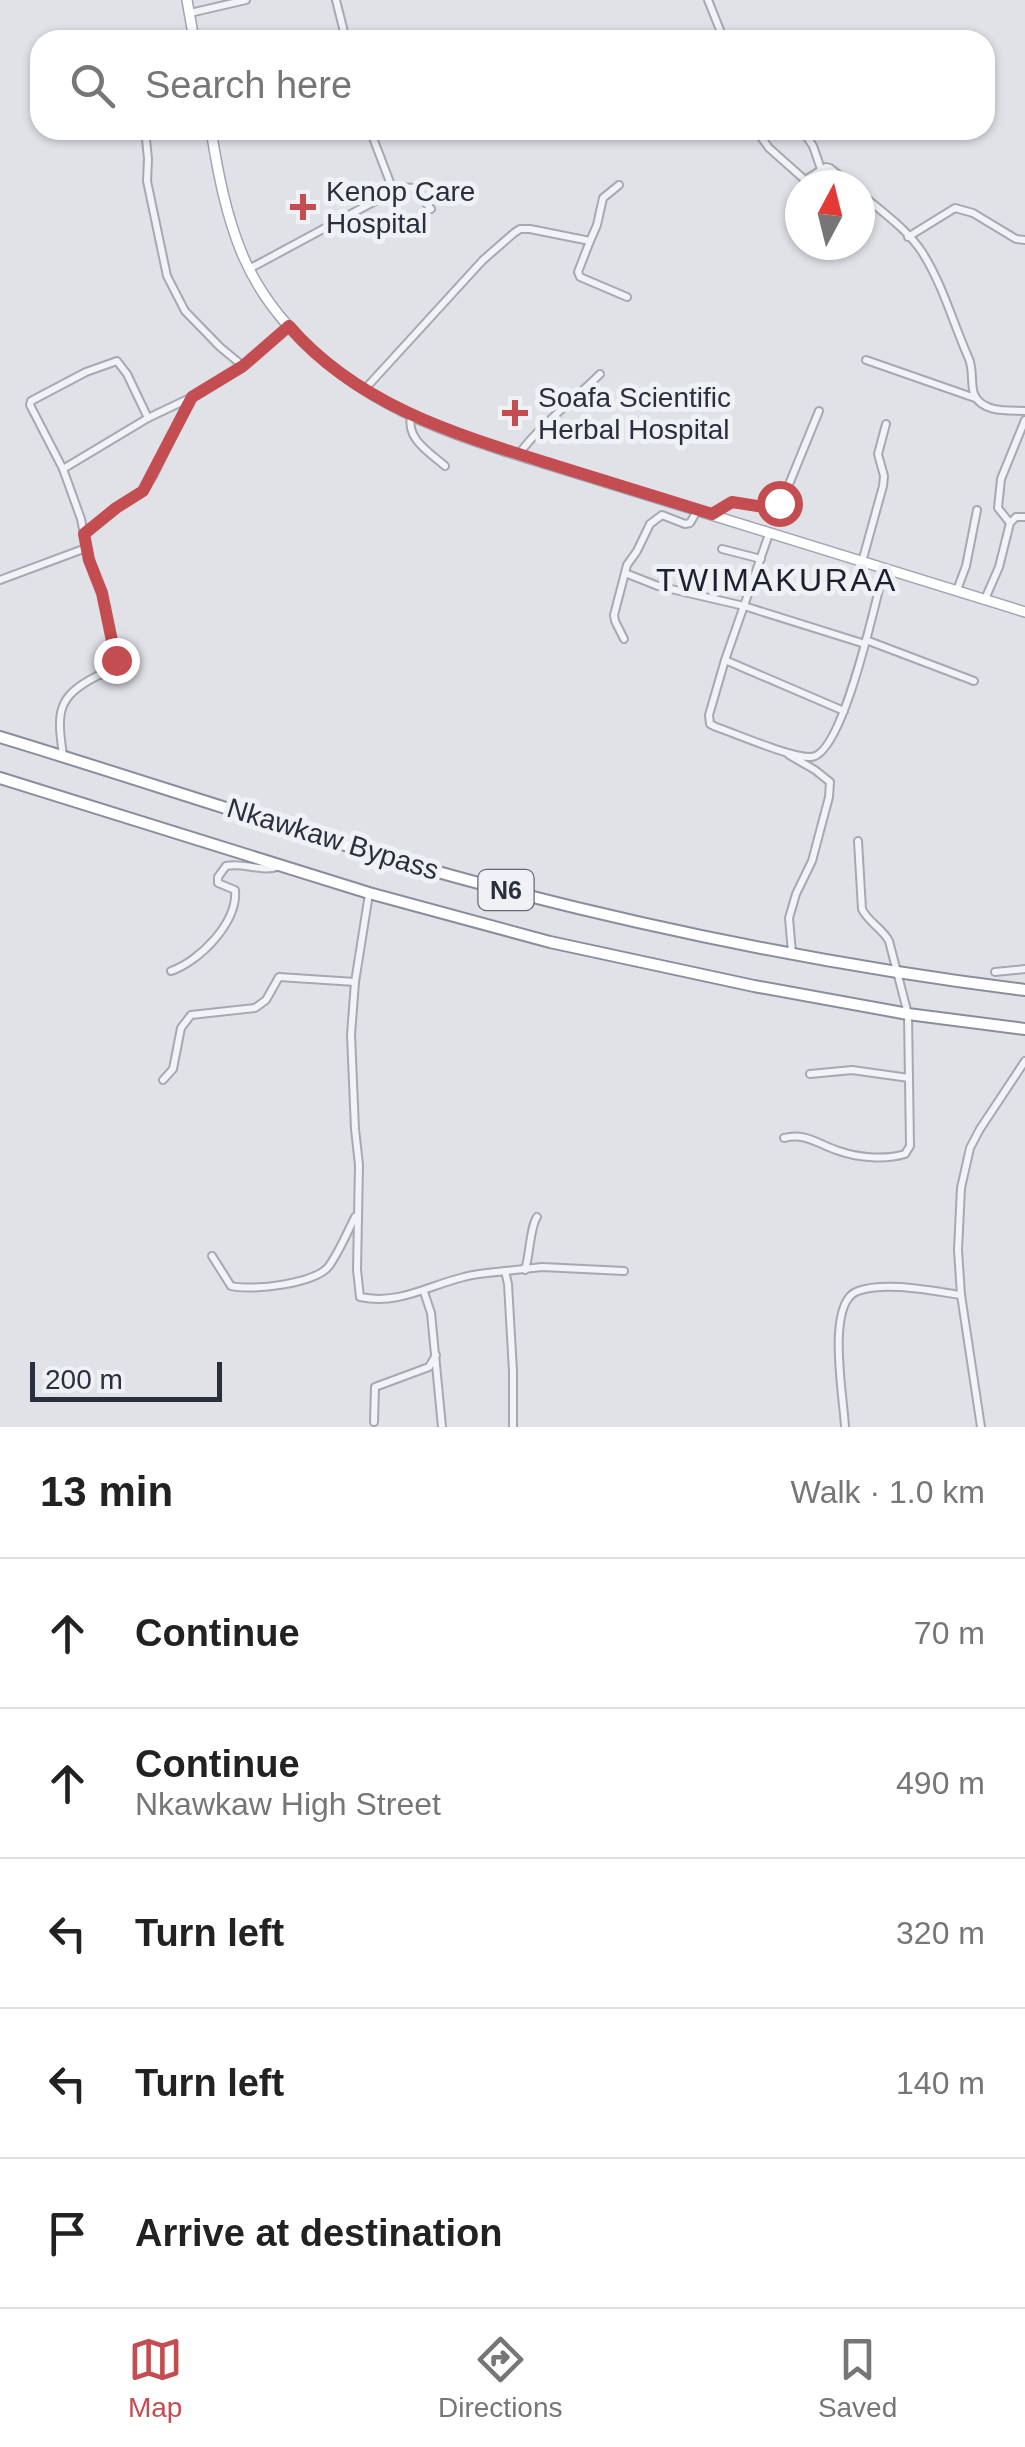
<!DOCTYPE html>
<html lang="en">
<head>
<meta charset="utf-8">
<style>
	:root { --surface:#fff; --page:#f6f6f6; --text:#222; --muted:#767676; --line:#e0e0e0; --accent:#c44d51 }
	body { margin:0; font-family:Arial,sans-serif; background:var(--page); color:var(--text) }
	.compass { position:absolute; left:785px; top:170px; width:90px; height:90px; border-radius:50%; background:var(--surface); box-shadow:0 2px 8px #0004; rotate:7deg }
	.scale { position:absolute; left:30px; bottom:25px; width:192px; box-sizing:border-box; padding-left:10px; border:5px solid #2a2f3e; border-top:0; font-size:28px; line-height:35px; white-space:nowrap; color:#2a2f3e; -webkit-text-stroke:8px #eff1f5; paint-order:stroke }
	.stop { position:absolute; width:30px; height:30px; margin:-22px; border:8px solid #c44d51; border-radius:50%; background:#fff }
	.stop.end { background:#c44d51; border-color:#fff; box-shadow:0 2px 10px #0008 }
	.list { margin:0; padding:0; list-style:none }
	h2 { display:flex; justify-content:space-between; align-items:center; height:130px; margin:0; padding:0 40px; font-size:42px }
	h2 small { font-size:32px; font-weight:400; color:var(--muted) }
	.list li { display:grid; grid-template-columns:65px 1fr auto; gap:30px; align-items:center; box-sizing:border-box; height:150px; padding:0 40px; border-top:2px solid var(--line) }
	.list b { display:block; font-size:38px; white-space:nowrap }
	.list p { margin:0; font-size:32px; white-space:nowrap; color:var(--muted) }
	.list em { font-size:32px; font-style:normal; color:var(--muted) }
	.icon { flex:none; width:55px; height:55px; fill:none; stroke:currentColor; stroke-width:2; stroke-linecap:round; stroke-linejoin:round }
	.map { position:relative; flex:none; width:1025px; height:1427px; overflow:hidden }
	.search { position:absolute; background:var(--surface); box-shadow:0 2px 8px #0004; left:30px; right:30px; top:30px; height:110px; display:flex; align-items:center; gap:25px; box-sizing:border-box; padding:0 35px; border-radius:30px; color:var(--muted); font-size:38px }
	.sheet { height:880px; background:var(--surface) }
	nav { display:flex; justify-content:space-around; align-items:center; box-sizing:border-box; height:140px; border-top:2px solid var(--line); background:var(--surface); font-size:28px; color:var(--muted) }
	nav a { display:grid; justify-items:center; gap:5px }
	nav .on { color:var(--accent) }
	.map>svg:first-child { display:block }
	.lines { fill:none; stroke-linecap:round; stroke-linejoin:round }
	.minor-casing { stroke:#a6a9b2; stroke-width:10 }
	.major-casing { stroke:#a0a5b3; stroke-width:12 }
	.highway-casing { stroke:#888e9d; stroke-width:14 }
	.minor { stroke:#f2f3f6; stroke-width:6 }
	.major { stroke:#fff; stroke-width:9 }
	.highway { stroke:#fff; stroke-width:10 }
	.route { stroke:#c44d51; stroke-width:12 }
	.poi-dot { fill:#c44d51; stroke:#eff1f5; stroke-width:4 }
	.labels { text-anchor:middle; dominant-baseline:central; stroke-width:10; stroke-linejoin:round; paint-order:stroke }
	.shield { fill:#eff1f5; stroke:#656975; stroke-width:2.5 }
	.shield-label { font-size:25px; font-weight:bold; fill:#2a2f3e }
	.poi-label { font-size:28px; fill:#2a2f3e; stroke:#eff1f5; text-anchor:start }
	.street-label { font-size:28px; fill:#2a2f3e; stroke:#eff1f5 }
	.quarter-label { font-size:32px; letter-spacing:2.5px; fill:#1c202f; stroke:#eff1f5 }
</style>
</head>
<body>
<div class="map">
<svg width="1025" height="1427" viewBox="0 0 1025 1427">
	<rect width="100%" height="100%" fill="#e0e2e8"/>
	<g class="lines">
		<g class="minor-casing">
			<g id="minor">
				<polyline points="336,0 346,40"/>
				<polyline points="708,0 724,40"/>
				<polyline points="190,13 246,0"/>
				<polyline points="156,130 149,133 146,139 148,159 147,181 167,276 185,311 220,347 243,366"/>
				<polyline points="370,130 393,190"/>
				<polyline points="756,130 769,148 805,180 826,167 830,168 851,185"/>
				<polyline points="802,130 813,146 821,169"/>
				<path d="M860,193C881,211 906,228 922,252C943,285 953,323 969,359C974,371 970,387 975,396C984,413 1009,410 1025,411"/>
				<polyline points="908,237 955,208 973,213 1016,239 1025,240"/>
				<polyline points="590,241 578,272 580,277 627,297"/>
				<polyline points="249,269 401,187 413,188 431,209"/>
				<polyline points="866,360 975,398"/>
				<polyline points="365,389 483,260 514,233 520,229 530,229 590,241 597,225 603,198 619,185"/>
				<path d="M411,416C406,439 429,452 445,466"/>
				<path d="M519,454C541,424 573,401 600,374"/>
				<polyline points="63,469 30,405 31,401 86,372 117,361 127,374 148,418"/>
				<polyline points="712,514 732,503 764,507 779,503 785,494 819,411"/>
				<polyline points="1010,523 998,508 1001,479 1025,420"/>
				<path d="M769,534L725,660L709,715L710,724L716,727C737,734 791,758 811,757C843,756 876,599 884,569"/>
				<polyline points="84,535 116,508 143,491 153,476 191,398"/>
				<polyline points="722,549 761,559"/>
				<polyline points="862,562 883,486 884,476 878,454 886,424"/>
				<polyline points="625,573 658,586 744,606 865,644"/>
				<polyline points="0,580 86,548"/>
				<polyline points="957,590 966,566 977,510"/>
				<polyline points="985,599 999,567 1010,523 1016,517 1025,517"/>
				<polyline points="624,639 615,621 614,615 627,565 637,551 650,524 662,515 685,524 690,523 697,511"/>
				<polyline points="866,640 974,681"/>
				<polyline points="725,660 844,711"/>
				<path d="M63,755C57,713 56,697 97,676C106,672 111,672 116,663L102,593L89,560L81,519L63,469L148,418L192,397L243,366L289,326"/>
				<polyline points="789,755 815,770 830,782 829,797 812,861 796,894 789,918 792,953"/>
				<path d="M369,894L355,982L351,1035L355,1129L359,1165L357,1270L360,1297C399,1305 427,1286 464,1277C477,1273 491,1273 505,1271L508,1284L513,1371V1427"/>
				<path d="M171,971C200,961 238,922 235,890L218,883V877L226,866C244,862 262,873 280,866"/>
				<polyline points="995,972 1025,969"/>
				<polyline points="810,1074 852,1070 909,1078"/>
				<polyline points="163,1080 173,1069 181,1028 191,1015 255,1008 266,1000 279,977 355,982"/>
				<path d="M784,1138C806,1132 819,1145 839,1151C859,1158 886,1160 905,1154L910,1146L908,1014L889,941C882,928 868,922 862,909L858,841"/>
				<path d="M212,1256L231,1286C252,1291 315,1284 329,1266C339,1252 347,1233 355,1217"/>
				<path d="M525,1270C530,1254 530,1227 537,1217"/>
				<polyline points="505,1271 542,1267 624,1271"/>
				<polyline points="424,1292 431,1313 442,1427"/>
				<polyline points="374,1422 375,1387 429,1367 436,1355"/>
				<path d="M845,1427C844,1399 825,1302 858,1291C886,1281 932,1291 961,1295"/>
				<polyline points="981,1427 961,1295 958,1250 961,1188 970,1148 980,1129 1025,1061"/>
			</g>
		</g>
		<g class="major-casing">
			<g id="major">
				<polyline points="187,0 194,40"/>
				<path d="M211,130C218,173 226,216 243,256C277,335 355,393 433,425C456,435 481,443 505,451L1025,612"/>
			</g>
		</g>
		<g class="highway-casing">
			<g id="highway">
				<path d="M0,737C171,789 340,848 513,892C681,935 853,969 1025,990"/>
				<polyline points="0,778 369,893 550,942 754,986 908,1014 1025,1029"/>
			</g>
		</g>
		<use href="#minor" class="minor"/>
		<use href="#major" class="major"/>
		<use href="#highway" class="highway"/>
	</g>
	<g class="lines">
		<path class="route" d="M116,660L102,593L89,560L84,534L116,508L143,491L192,397L243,366L289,326C357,406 461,436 557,466C609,482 660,498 712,514L732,502L764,507L779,503"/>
	</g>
	<g class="poi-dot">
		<path d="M298 192h10v10h10v10h-10v10h-10v-10h-10v-10h10z"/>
		<path d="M510 398h10v10h10v10h-10v10h-10v-10h-10v-10h10z"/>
	</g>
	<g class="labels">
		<rect class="shield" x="478.5" y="870" width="55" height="40" rx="8"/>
		<g class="shield-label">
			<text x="506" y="890">N6</text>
		</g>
		<g class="poi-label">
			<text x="326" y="191">Kenop Care<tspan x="326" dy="32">Hospital</tspan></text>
			<text x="538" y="397">Soafa Scientific<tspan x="538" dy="32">Herbal Hospital</tspan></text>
		</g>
		<g class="street-label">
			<text transform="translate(333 839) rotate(17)">Nkawkaw Bypass</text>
		</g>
		<g class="quarter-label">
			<text x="777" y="580">TWIMAKURAA</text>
		</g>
	</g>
</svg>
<svg class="compass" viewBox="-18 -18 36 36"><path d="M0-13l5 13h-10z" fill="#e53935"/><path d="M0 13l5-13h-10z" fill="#767676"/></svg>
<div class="scale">200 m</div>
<div class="stop" style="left:779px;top:503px"></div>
<div class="stop end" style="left:116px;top:660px"></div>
<div class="search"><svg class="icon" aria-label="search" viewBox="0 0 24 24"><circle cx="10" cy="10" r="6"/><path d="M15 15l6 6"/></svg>Search here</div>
</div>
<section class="sheet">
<h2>13 min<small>Walk · 1.0 km</small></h2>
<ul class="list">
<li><svg class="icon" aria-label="ahead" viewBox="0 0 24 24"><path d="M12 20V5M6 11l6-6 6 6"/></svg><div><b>Continue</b></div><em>70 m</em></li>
<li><svg class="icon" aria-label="ahead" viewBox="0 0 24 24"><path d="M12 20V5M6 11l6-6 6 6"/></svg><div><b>Continue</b><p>Nkawkaw High Street</p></div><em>490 m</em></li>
<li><svg class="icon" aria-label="left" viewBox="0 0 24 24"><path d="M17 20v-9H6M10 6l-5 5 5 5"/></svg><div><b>Turn left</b></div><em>320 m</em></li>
<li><svg class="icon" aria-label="left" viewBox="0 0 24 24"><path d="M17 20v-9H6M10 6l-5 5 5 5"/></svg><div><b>Turn left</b></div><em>140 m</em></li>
<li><svg class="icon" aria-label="arrive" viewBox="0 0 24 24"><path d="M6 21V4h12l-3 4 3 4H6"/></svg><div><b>Arrive at destination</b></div></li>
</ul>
</section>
<nav>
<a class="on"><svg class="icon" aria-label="map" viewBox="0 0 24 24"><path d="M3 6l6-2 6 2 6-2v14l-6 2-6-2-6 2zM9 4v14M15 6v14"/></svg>Map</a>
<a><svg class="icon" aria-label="directions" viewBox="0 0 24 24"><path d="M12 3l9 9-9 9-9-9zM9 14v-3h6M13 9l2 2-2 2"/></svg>Directions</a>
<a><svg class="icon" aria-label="saved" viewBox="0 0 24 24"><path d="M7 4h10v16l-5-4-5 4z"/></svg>Saved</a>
</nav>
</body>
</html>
